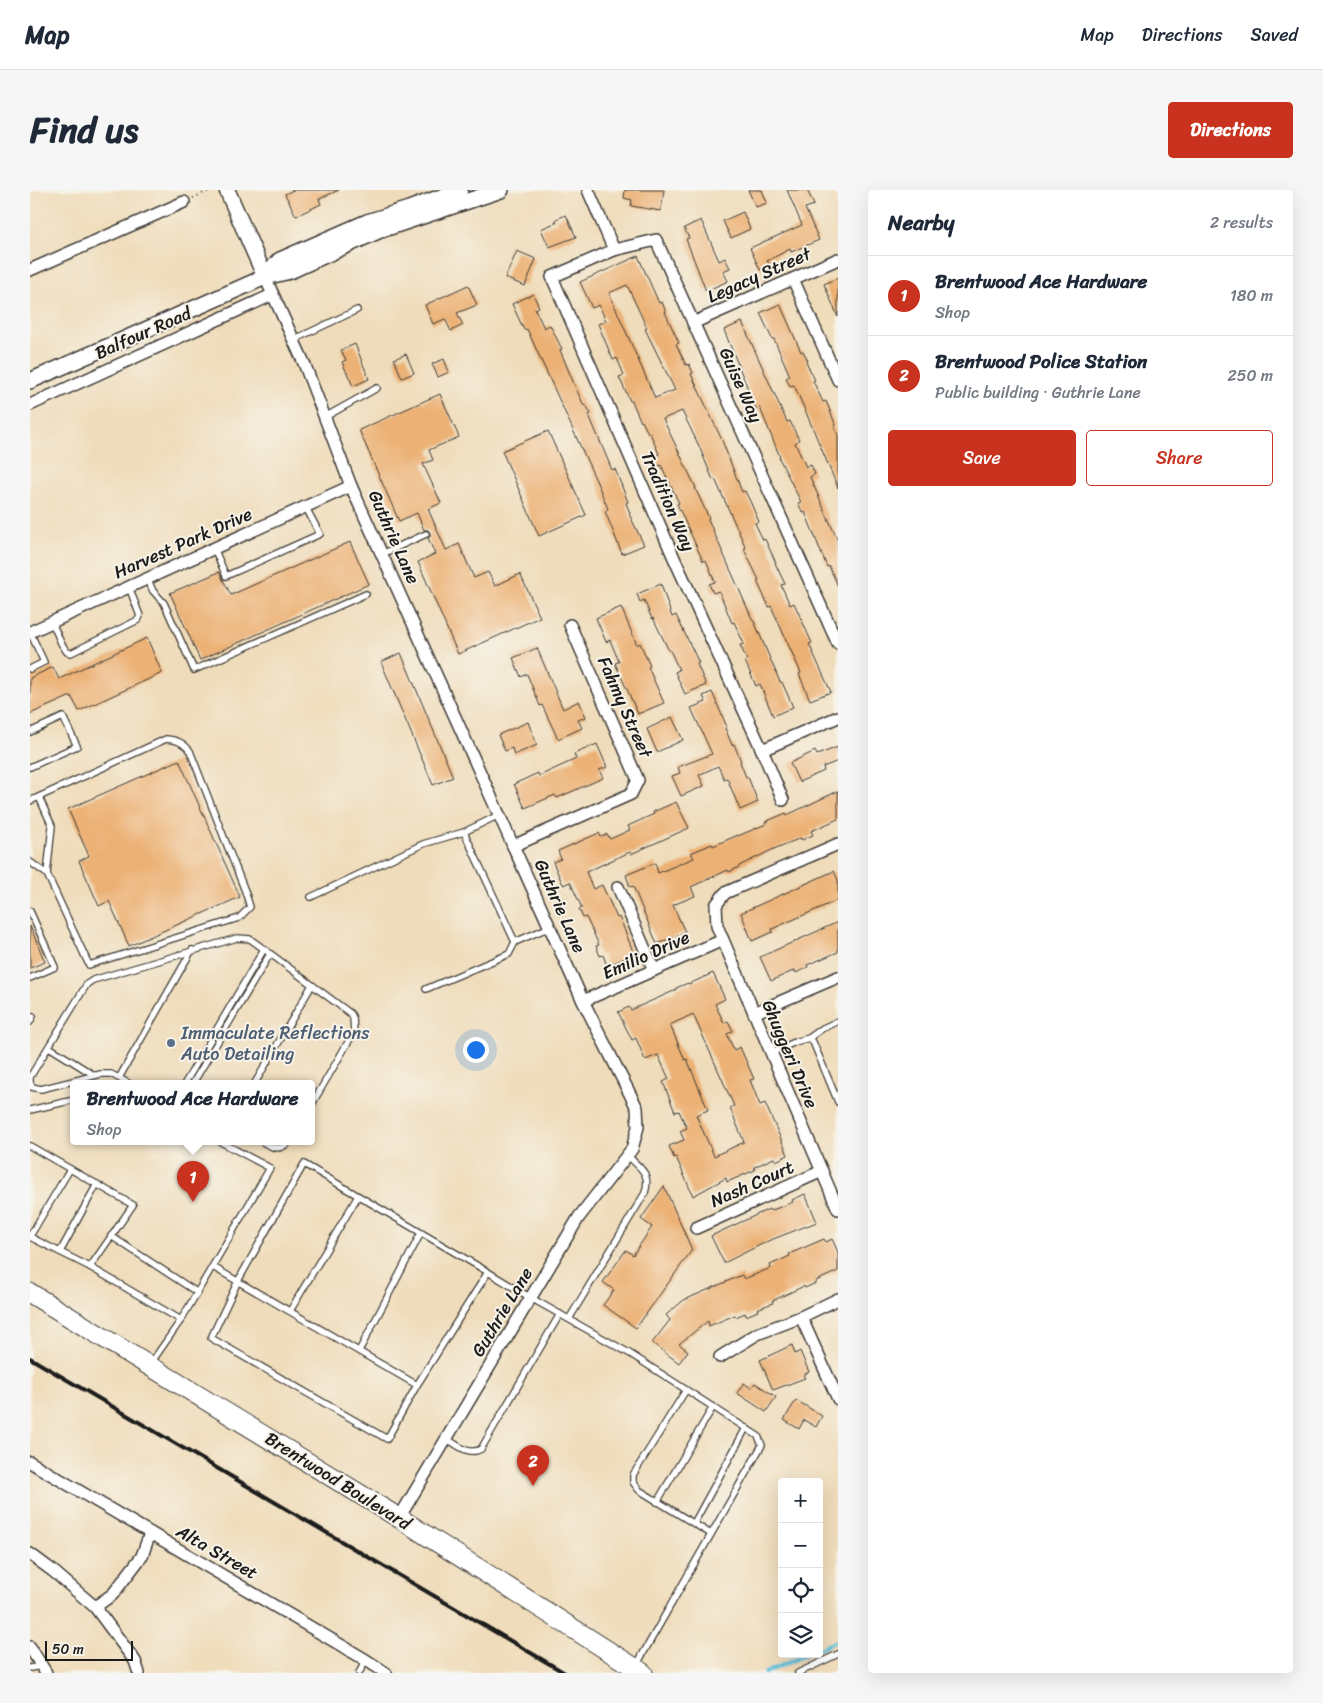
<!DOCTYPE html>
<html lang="en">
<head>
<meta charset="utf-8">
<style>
	:root { --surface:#fff; --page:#f6f6f7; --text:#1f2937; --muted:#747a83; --line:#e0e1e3; --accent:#c8321e }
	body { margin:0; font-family:Sriracha,sans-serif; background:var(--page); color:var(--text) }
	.controls { position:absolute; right:15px; bottom:15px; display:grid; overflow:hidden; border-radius:5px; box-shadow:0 5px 20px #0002 }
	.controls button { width:45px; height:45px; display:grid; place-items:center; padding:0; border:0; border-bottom:1px solid var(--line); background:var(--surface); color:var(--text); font:25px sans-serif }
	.scale { position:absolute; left:15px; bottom:12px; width:88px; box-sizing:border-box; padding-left:5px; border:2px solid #1c1c1c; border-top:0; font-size:14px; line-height:18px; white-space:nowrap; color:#1c1c1c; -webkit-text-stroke:4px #f7f3e8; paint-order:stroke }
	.you { position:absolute; left:445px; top:859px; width:18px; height:18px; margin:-12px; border:4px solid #fff; border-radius:50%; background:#1a73e8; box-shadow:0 0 0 8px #1a73e833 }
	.badge { display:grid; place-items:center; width:32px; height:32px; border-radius:50%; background:var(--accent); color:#fff; font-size:16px; font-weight:700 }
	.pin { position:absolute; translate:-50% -41px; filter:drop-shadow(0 1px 2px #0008) }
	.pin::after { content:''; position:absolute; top:26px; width:18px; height:15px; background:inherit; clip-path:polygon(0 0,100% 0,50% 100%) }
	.popup { position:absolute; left:40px; top:890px; width:245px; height:65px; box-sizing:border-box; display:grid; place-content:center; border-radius:5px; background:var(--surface); filter:drop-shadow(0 1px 4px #0005); font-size:16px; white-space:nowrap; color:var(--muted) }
	.popup b { font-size:19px; color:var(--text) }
	.popup::after { content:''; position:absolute; left:50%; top:100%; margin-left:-10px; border:10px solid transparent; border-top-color:var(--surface) }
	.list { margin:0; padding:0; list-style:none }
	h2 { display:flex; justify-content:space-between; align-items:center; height:65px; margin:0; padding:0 20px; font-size:21px }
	h2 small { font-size:16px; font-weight:400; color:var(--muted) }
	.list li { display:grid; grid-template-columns:32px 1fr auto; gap:15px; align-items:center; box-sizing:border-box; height:80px; padding:0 20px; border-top:1px solid var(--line) }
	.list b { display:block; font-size:19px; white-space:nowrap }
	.list p { margin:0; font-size:16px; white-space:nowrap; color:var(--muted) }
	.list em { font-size:16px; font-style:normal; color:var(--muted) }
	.actions { display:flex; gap:10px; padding:15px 20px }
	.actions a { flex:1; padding:11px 0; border:1px solid var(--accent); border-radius:5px; text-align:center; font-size:18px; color:var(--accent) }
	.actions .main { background:var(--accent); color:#fff }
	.icon { flex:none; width:28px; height:28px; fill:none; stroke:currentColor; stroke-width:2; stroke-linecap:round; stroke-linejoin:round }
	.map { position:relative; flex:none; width:808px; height:1483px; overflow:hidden; border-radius:5px }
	header { display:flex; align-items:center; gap:30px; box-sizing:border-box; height:70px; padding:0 25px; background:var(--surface); border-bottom:1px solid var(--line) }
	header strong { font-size:24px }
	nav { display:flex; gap:28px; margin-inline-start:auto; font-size:18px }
	.intro { display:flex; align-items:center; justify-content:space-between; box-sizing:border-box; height:120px; padding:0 30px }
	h1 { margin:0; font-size:35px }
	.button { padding:12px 22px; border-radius:5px; background:var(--accent); color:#fff; font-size:18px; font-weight:700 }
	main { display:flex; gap:30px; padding:0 30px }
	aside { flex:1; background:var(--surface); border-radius:5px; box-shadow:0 5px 20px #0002 }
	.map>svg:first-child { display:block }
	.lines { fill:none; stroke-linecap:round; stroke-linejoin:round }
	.stream { stroke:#5fc1dd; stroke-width:4 }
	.building { fill:#ecb174; fill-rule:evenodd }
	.service-casing { stroke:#3c3934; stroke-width:8 }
	.minor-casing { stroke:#3c3934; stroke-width:14 }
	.tertiary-casing { stroke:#3c3934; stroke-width:18 }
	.primary-casing { stroke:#3c3934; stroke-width:21 }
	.path { stroke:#3c3934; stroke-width:2; stroke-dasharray:1 4; stroke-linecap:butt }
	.service { stroke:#fff; stroke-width:5.5 }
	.minor { stroke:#fff; stroke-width:11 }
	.tertiary { stroke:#fff; stroke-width:15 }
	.primary { stroke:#fff; stroke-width:19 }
	.rail { stroke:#1c1c1c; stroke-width:4 }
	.service-dot { fill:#5c6f8a; stroke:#f7f3e8; stroke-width:2 }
	.labels { text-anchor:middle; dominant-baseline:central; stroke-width:4; stroke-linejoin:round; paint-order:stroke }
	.street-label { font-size:18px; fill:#1c1c1c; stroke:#f7f3e8 }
	.service-label { font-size:18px; fill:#4e5e75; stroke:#f7f3e8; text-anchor:start }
</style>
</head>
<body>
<header>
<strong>Map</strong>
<nav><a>Map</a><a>Directions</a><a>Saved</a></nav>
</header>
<div class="intro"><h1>Find us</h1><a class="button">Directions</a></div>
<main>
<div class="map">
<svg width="808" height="1483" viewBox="0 0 808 1483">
	<rect width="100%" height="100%" fill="#f7f3e8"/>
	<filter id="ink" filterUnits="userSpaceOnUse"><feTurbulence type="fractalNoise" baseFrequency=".02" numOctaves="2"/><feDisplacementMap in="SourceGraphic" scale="10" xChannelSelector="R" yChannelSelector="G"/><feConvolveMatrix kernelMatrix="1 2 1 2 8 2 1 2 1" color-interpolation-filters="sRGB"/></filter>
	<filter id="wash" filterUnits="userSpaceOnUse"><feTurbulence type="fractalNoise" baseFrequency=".0096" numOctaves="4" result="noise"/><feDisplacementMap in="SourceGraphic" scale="20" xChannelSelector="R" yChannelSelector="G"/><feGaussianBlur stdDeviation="1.12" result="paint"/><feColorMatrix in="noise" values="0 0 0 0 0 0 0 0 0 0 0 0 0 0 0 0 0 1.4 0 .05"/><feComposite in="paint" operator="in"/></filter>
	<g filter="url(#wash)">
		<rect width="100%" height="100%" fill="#efdcba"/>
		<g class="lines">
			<g class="stream">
				<polyline points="789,1459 808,1450"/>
				<polyline points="735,1483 777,1464"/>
			</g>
		</g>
		<g id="blocks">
			<g class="building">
				<polygon points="263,0 309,0 289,9 291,14 266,26 255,4"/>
				<polygon points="595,0 634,0 631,21 601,16 602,10 594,8"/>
				<polygon points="718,0 732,0 737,13 726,17"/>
				<polygon points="757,0 777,0 784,15 775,18 789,50 761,62 760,59 737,71 740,75 730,80 720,58 772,35"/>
				<polygon points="713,22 720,39 701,48 693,31"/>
				<polygon points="536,25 546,47 519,57 511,39 527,32 526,29"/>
				<polygon points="671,30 689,71 695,68 700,78 693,81 698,91 676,101 656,49 659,48 654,38"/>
				<polygon points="487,61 506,69 495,96 475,88"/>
				<path d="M608,66L629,113L632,112L636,122H635L649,153L646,154L656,175L659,174L663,183L661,184L691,248L712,302L715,301L720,311L729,332L725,333L733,350L735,349L746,373H745L755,394L751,395L760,415L764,413L782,453L779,454L801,502L780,510L769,484L771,483L741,416L739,417L727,391L729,390L714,359L716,358L685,289L683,290L669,256L652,221L633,229L666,298H665L679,328L678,329L723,431H724L750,492H752L763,517L743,526L730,494L726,496L715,471L717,470L710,455L714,454L704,432L702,433L689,401L683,403L679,394L685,392L676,370L673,371L647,314L649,313L631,275L628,276L623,267L629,264L620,243H618L612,231L611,232L602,211H600L589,187L594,185L587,168L583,170L568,134L576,131L569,115L562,118L550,92ZM597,95L617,138L615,139L645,200L625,208L579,103Z"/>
				<polygon points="808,88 808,127 794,94"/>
				<polygon points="438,95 447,115 427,123 433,135 421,141 415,129 403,134 395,115"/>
				<polygon points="503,104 509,117 505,119 514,138 520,135 532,159 530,160 544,194 554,216 556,215 561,224 559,225 582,280 585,279 598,312 596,313 600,323 599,324 614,355 592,364 575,321 578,319 569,297 497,139 494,140 482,114"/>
				<polygon points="750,114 771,162 773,161 778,171 776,172 785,190 783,191 793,212 796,211 806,236 804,237 808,245 808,298 775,220 764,195 760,196 756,188 760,186 744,149 742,149 730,123"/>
				<polygon points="712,132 757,232 760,231 769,250 765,253 776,277 781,275 785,284 780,287 808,351 808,396 799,376 797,377 775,322 773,323 768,313 771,312 749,268 750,267 730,218 726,219 694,140"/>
				<polygon points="325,154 339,189 323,196 312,172 316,170 311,160"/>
				<polygon points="376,164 384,183 372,188 364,169"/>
				<polygon points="414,169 419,182 408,187 402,174"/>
				<polygon points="410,204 429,247 399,260 403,270 393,274 411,313 398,319 416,360 429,354 444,388 458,382 465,396 490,384 510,427 428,464 388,372 405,364 398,348 400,346 400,343 398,340 394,340 387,323 369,331 329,240"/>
				<polygon points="518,241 556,325 509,346 472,261"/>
				<polygon points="320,352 339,394 170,470 140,403 189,382 201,405"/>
				<polygon points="631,394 642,427 646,425 669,473 667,474 676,495 655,504 645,482 649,480 640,460 639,461 623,428 622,429 614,410 610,412 607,404"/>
				<polygon points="591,417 607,455 610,453 620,476 618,477 634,513 608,524 585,473 589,472 580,450 576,452 566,428"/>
				<polygon points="117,448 132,483 49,521 41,506 0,524 0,488 23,477 29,489"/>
				<polygon points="507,458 533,519 549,511 556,527 548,530 552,538 528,549 512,515 510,516 497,484 491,487 483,468"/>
				<polygon points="371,463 423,587 403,595 351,472"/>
				<polygon points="682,502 697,537 695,538 702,555 704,554 711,571 710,572 716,587 718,587 728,612 710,620 697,588 694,589 688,576 669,585 674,596 651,606 642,586 650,583 648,577 682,564 661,518 676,512 673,506"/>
				<polygon points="642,527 653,550 627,562 617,539"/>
				<polygon points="498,532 507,555 484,565 482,558 475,561 468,545"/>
				<polygon points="567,554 577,577 569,580 573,588 527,608 525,605 495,618 484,594 508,583 509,586 546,569 544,564"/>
				<polygon points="808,557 808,571 793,577 794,581 769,592 760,573 785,561 787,565"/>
				<polygon points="149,570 210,707 99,756 79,711 69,716 49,671 59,666 38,619"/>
				<polygon points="808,601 808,629 781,641 783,645 772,650 771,648 746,658 709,676 709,677 699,682 698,680 661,697 665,706 643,715 655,742 627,754 603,696 600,697 596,685 625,673 628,683 664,668 661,663 682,654 683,656 708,645 708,646 736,634 735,632 756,623 757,625"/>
				<polygon points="646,612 659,638 601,664 600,662 556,682 563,699 572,695 587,728 589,727 593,736 604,764 577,776 573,765 570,766 566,756 569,755 556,727 553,728 549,719 552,718 540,692 533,695 523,672 531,669 528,661 569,643 571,647 577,644 580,649 600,640 598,636 624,624 623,622"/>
				<polygon points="804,681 808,690 808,710 742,739 743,742 722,751 711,723"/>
				<polygon points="808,732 808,762 777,775 778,777 766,783 765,780 741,791 730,767"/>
				<polygon points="0,736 15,772 0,778"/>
				<path d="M683,783L695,809L685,814L694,833L698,831L703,841L697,844L704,860L710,857L724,889L720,890L730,915L735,913L758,965L746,971L744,968L724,977L725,980L697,992L696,988L663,1006L646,967L644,968L639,956L654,950L650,941L657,938L649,921L645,922L633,892L639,889L628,865L615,870L606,848L602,850L588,822L599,817L601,820L646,800V798L658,793L659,794ZM663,824L704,916L700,918L714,952L684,966L666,925L678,920L657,869L655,870L640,835Z"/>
				<polygon points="634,996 662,1060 606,1138 573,1115 584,1100 573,1092 596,1060 603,1065 622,1037 611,1029"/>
				<polygon points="775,1004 787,1032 738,1051 694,1073 681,1046 739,1019 740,1021 763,1012 762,1010"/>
				<polygon points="794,1049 796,1052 802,1049 808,1062 808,1081 786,1091 786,1093 775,1098 774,1096 742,1111 743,1113 727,1119 728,1121 716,1126 715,1123 706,1127 705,1125 679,1136 678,1131 649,1154 658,1161 649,1173 622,1153 640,1130 636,1125 654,1110 712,1085 714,1089 741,1078 740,1075 760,1066 759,1064"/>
				<polygon points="762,1155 765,1164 770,1161 779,1182 773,1185 775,1188 743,1200 730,1170"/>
				<polygon points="714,1193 721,1198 725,1193 746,1207 736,1222 707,1203"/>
				<polygon points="766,1210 792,1226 786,1237 774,1230 769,1239 754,1230"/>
			</g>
		</g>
	</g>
	<g filter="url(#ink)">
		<use href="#blocks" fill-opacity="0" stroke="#3c3934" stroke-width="1"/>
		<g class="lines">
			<g class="service-casing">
				<g id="service">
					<polyline points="263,150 327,120"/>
					<polyline points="295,227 347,198"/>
					<polyline points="184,358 196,386 290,344 275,316"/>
					<polyline points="352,364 396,344"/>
					<polyline points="117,388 123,401 134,413 164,480 336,404"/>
					<polyline points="22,432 31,453 37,462 41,463 108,430 110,426 99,397"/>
					<polyline points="0,479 14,472 0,442"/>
					<polyline points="0,542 33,527 47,556 0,577"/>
					<path d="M0,611L136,549C147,550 153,552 160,561L215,701L220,717L209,728L59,775L17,684"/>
					<polyline points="469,625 434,642 485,752 520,737"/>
					<polyline points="0,672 17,684 22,636 9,607"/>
					<polyline points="281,707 393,654 434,642"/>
					<polyline points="0,721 25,777 0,788"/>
					<polyline points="396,799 479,764 485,752"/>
					<polyline points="0,832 3,826"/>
					<polyline points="779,848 793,838 808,831"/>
					<polyline points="19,857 64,885"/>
					<polyline points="741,863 765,852 779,848 783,852 808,912"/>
					<polyline points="89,888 162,760"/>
					<polyline points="155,893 234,759"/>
					<polyline points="163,893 240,764"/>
					<polyline points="225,893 282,795"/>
					<polyline points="2,897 0,892 0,887 52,802 57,794 63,790 207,748 220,749 234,759 321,824 323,828 324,842 282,914"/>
					<polyline points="2,897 11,899 71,884 81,884 98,893"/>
					<polyline points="0,920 44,910"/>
					<polyline points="150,951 155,951"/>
					<path d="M231,951C242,958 250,962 260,951"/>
					<polyline points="0,956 103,1015 60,1077 0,1047"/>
					<polyline points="0,1046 40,979"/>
					<polyline points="81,1046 168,1103"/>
					<polyline points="30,1062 67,994"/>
					<polyline points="60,1077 151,1130 240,978 189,951"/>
					<path d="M183,1077C251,1116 319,1155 387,1195L357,1249L181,1148L208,1091L274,974L458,1082L387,1195"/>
					<polyline points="458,1082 501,1108 599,1163 728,1246 732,1255 606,1476"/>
					<polyline points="260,1121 328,1006"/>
					<path d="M539,1129L615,1003C621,983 611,979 597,965"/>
					<polyline points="329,1161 391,1043"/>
					<polyline points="121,1173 151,1130"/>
					<polyline points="656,1200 603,1285 603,1292 609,1300 681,1344"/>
					<path d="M416,1248C427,1255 438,1266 451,1259L530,1124"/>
					<polyline points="627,1312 683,1217"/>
					<polyline points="664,1333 716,1238"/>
					<polyline points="0,1478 12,1476"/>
					<polyline points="329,1483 336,1470"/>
					<polyline points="768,1483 808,1464"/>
				</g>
			</g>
			<g class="minor-casing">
				<g id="minor">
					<polyline points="558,0 584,60"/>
					<polyline points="0,80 154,12"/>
					<polyline points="235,87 274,173 321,296 553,811 607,918 608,937 602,959 549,1027 369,1328"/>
					<polyline points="763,89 808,190"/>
					<polyline points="663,133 808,69"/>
					<polyline points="0,215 242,105"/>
					<polyline points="0,442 321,296"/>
					<polyline points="732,560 808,527"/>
					<polyline points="753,610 732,560 644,368 522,87 584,60 626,50 808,454"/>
					<polyline points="808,654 695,703 686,715 687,736 693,750 808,1019"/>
					<polyline points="483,656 601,604 608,590 540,435"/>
					<polyline points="588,697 624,780"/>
					<polyline points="553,811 693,750"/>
					<polyline points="724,823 808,787"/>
					<polyline points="666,1038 792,981"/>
					<polyline points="771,1127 808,1209"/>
					<polyline points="690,1167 727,1144 771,1127 808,1109"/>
					<polyline points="0,1272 336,1470 356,1483"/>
					<polyline points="0,1364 23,1381 65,1417 105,1471 109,1483"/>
					<polyline points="65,1417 83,1404 112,1366 120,1343"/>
					<polyline points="0,1457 16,1483"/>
				</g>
			</g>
			<g class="tertiary-casing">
				<g id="tertiary">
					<polyline points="197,0 235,87"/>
					<polyline points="235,87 250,70 337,32 379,19 430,0"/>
					<polyline points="0,191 235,87 260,81 348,41 471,0"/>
				</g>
			</g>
			<g class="primary-casing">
				<polyline id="primary" points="0,1103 369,1328 613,1483"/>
			</g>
			<polyline class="path" points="163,8 181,0"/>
			<use href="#service" class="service"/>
			<use href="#minor" class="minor"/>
			<use href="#tertiary" class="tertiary"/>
			<use href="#primary" class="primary"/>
			<polyline class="rail" points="0,1168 535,1483"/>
		</g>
	</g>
	<circle class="service-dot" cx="141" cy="853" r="5"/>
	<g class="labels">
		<g class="street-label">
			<text transform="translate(729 85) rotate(-24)">Legacy Street</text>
			<text transform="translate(113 143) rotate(-24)">Balfour Road</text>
			<text transform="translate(711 195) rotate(66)">Guise Way</text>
			<text transform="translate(638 311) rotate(66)">Tradition Way</text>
			<text transform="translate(364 347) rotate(66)">Guthrie Lane</text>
			<text transform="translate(153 353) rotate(-24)">Harvest Park Drive</text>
			<text transform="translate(595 517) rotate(66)">Fahmy Street</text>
			<text transform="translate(530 716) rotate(66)">Guthrie Lane</text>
			<text transform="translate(616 765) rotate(-24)">Emilio Drive</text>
			<text transform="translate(760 864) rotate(67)">Ghuggeri Drive</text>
			<text transform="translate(722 994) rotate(-24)">Nash Court</text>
			<text transform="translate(472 1122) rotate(-59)">Guthrie Lane</text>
			<text transform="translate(308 1291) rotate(32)">Brentwood Boulevard</text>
			<text transform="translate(187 1362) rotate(30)">Alta Street</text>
		</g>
		<g class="service-label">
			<text x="151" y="843">Immaculate Reflections<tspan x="151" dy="21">Auto Detailing</tspan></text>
		</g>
	</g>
</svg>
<div class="controls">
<button>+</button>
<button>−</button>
<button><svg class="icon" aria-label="locate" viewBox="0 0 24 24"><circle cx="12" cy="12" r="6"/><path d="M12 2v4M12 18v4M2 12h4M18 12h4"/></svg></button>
<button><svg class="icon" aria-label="layers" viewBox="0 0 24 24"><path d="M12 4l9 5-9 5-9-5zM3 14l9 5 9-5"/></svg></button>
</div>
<div class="scale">50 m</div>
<div class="you"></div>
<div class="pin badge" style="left:163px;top:1012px">1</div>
<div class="popup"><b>Brentwood Ace Hardware</b>Shop</div>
<div class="pin badge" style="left:503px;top:1296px">2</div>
</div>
<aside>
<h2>Nearby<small>2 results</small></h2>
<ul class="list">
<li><span class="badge">1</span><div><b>Brentwood Ace Hardware</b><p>Shop</p></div><em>180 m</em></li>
<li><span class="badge">2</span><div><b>Brentwood Police Station</b><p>Public building · Guthrie Lane</p></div><em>250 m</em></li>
</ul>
<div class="actions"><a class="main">Save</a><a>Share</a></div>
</aside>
</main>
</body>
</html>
